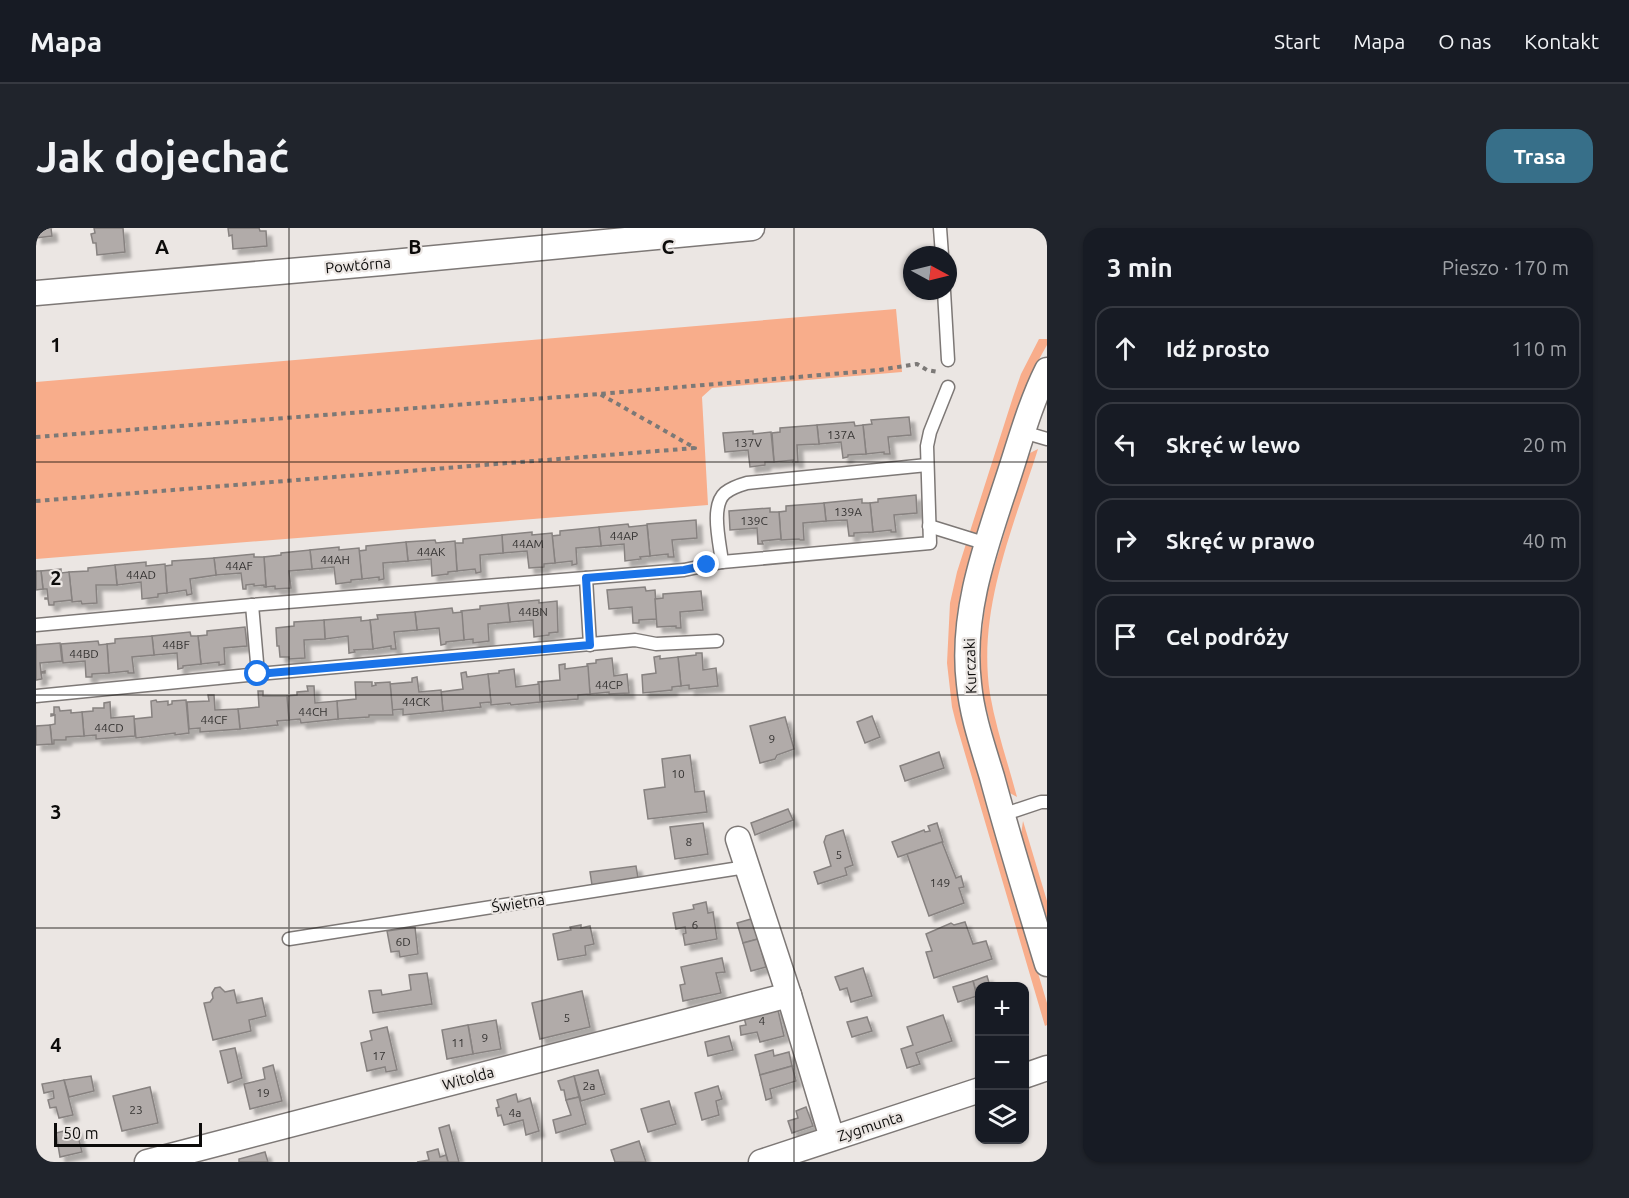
<!DOCTYPE html>
<html lang="pl">
<head>
<meta charset="utf-8">
<style>
	:root { --surface:#171b24; --page:#20242c; --text:#f1f3f6; --muted:#9ea1a6; --line:#363941; --accent:#376f89 }
	body { margin:0; font-family:Ubuntu,sans-serif; background:var(--page); color:var(--text) }
	.controls { position:absolute; right:18px; bottom:18px; display:grid; overflow:hidden; border-radius:12px; box-shadow:0 2px 4px #0004 }
	.controls button { width:54px; height:54px; display:grid; place-items:center; padding:0; border:0; border-bottom:2px solid var(--line); background:var(--surface); color:var(--text); font:30px sans-serif }
	.compass { position:absolute; left:867px; top:18px; width:54px; height:54px; border-radius:50%; background:var(--surface); box-shadow:0 2px 4px #0004; rotate:97deg }
	.scale { position:absolute; left:18px; bottom:15px; width:148px; box-sizing:border-box; padding-left:6px; border:3px solid #0c0b0a; border-top:0; font-size:16px; line-height:21px; white-space:nowrap; color:#0c0b0a; -webkit-text-stroke:4px #ebe6e3; paint-order:stroke }
	.stop { position:absolute; width:18px; height:18px; margin:-14px; border:4px solid #1a73e8; border-radius:50%; background:#fff }
	.stop.end { background:#1a73e8; border-color:#fff; box-shadow:0 2px 6px #0008 }
	.list { margin:0; padding:0; list-style:none }
	h2 { display:flex; justify-content:space-between; align-items:center; height:78px; margin:0; padding:0 24px; font-size:26px }
	h2 small { font-size:20px; font-weight:400; color:var(--muted) }
	.list li { display:grid; grid-template-columns:39px 1fr auto; gap:18px; align-items:center; box-sizing:border-box; height:84px; margin:0 12px 12px; padding:0 12px; border:2px solid var(--line); border-radius:18px }
	.list b { display:block; font-size:22px; white-space:nowrap }
	.list em { font-size:20px; font-style:normal; color:var(--muted) }
	.icon { flex:none; width:33px; height:33px; fill:none; stroke:currentColor; stroke-width:2; stroke-linecap:round; stroke-linejoin:round }
	.map { position:relative; flex:none; width:1011px; height:934px; overflow:hidden; border-radius:18px }
	header { display:flex; align-items:center; gap:36px; box-sizing:border-box; height:84px; padding:0 30px; background:var(--surface); border-bottom:2px solid var(--line) }
	header strong { font-size:28px }
	nav { display:flex; gap:33px; margin-inline-start:auto; font-size:21px }
	.intro { display:flex; align-items:center; justify-content:space-between; box-sizing:border-box; height:144px; padding:0 36px }
	h1 { margin:0; font-size:42px }
	.button { padding:15px 27px; border-radius:18px; background:var(--accent); color:#fff; font-size:21px; font-weight:700 }
	main { display:flex; gap:36px; padding:0 36px }
	aside { flex:1; background:var(--surface); border-radius:18px; box-shadow:0 2px 4px #0004 }
	.map>svg:first-child { display:block }
	.green { fill:#f8ad8b }
	.building { fill:#b1aba9; stroke:#878280; stroke-width:1.5; filter:url(#shadow) }
	.lines { fill:none; stroke-linecap:round; stroke-linejoin:round }
	.lane-casing { stroke:#7d7876; stroke-width:15 }
	.street-casing { stroke:#7d7876; stroke-width:27 }
	.path { stroke:#7c7977; stroke-width:4; stroke-dasharray:4.5 4.5; stroke-linecap:butt }
	.lane { stroke:#fff; stroke-width:12 }
	.street { stroke:#fff; stroke-width:24 }
	.route { stroke:#1a73e8; stroke-width:8 }
	.grid { fill:none; stroke:#0c0b0a; stroke-width:1.5; stroke-opacity:0.55 }
	.labels { text-anchor:middle; dominant-baseline:central; stroke-width:4.5; stroke-linejoin:round; paint-order:stroke }
	.number-label { font-size:12px; fill:#353332 }
	.street-label { font-size:15px; fill:#0c0b0a; stroke:#ebe6e3 }
	.grid-label { font-size:20px; text-anchor:middle; font-weight:bold; fill:#0c0b0a; stroke:#ebe6e3; stroke-width:4.5; stroke-linejoin:round; paint-order:stroke }
</style>
</head>
<body>
<header>
<strong>Mapa</strong>
<nav><a>Start</a><a>Mapa</a><a>O nas</a><a>Kontakt</a></nav>
</header>
<div class="intro"><h1>Jak dojechać</h1><a class="button">Trasa</a></div>
<main>
<div class="map">
<svg width="1011" height="934" viewBox="0 0 1011 934">
	<defs>
		<filter id="shadow"><feDropShadow dx="5.5" dy="5.5" stdDeviation="1.5" flood-color="#0004"/></filter>
	</defs>
	<rect width="100%" height="100%" fill="#ebe6e3"/>
	<g class="green">
		<polygon points="860,81 866,144 676,160 666,169 672,277 0,331 0,154"/>
		<path d="M1003,111H1011V117C984,163 970,214 954,265C939,313 921,360 919,411C917,443 923,474 930,505L1011,775V797L1009,798L920,495L916,479L911,435L914,375L921,344L977,169L985,146Z"/>
		<path d="M1002,221C977,300 941,382 954,466C960,501 972,535 981,569L972,564L946,464L944,442L945,411L951,363L992,226Z"/>
		<polygon points="987,593 1011,673 1011,696 985,607"/>
	</g>
	<g class="building">
		<polygon points="0,0 15,0 16,8 0,10"/>
		<polygon points="58,0 87,0 89,24 61,27 60,15 57,15 55,6 59,5"/>
		<polygon points="192,0 223,0 224,3 230,3 231,18 197,21 196,7 193,8"/>
		<polygon points="873,189 875,207 852,209 854,226 848,226 848,224 830,226 827,197 836,196 835,192"/>
		<polygon points="818,194 819,198 827,197 830,226 812,227 812,229 807,230 805,214 783,216 781,197"/>
		<polygon points="781,197 783,216 761,217 762,234 757,234 757,232 738,234 736,205 744,204 744,200"/>
		<polygon points="717,203 717,206 735,204 738,234 729,234 729,237 714,239 712,222 689,224 687,205"/>
		<polygon points="880,267 881,285 858,287 860,304 855,304 855,302 837,304 834,275 842,274 842,271"/>
		<polygon points="826,271 826,275 834,275 837,304 818,305 818,308 813,308 811,292 790,293 788,275"/>
		<polygon points="788,275 790,293 767,295 768,312 764,312 763,311 745,312 743,284 750,283 750,278"/>
		<polygon points="734,280 734,284 743,284 745,311 726,313 727,316 722,316 721,300 694,302 693,283"/>
		<polygon points="660,292 661,310 636,312 638,329 632,329 632,326 614,328 611,296"/>
		<polygon points="592,296 593,299 611,297 614,328 604,329 605,331 589,333 588,316 565,318 563,299"/>
		<polygon points="563,299 565,318 540,320 541,336 536,337 536,333 519,335 516,308 524,307 524,303"/>
		<polygon points="496,304 496,307 516,305 519,335 508,336 508,339 493,340 491,323 467,325 466,307"/>
		<polygon points="466,307 467,325 444,327 445,344 440,345 439,341 421,343 419,315 427,315 427,311"/>
		<polygon points="399,312 400,315 419,313 421,343 412,344 412,346 396,348 395,331 372,333 370,314"/>
		<polygon points="370,314 372,333 347,335 348,351 343,352 343,349 326,351 323,323 330,322 330,318"/>
		<polygon points="303,319 303,322 323,320 326,351 315,352 315,354 300,356 298,339 276,341 274,322"/>
		<polygon points="274,322 276,341 253,343 255,360 239,361 239,358 230,359 228,329 245,327 245,325"/>
		<polygon points="218,326 218,329 228,329 230,359 228,359 228,357 218,358 218,356 210,357 210,361 207,361 205,345 180,347 178,330"/>
		<polygon points="178,330 180,347 154,351 156,366 151,367 150,362 131,365 129,338 136,337 136,333"/>
		<polygon points="110,334 110,338 129,336 131,365 122,366 122,369 106,371 105,354 81,357 79,337"/>
		<polygon points="79,337 81,357 60,357 61,375 46,376 45,373 36,374 33,344 52,343 52,340"/>
		<polygon points="25,341 25,345 33,344 36,372 18,374 18,377 13,377 12,371 9,371 9,370 12,370 11,361 7,361 5,343"/>
		<polygon points="0,343 5,343 7,361 0,362"/>
		<polygon points="609,359 610,363 619,362 621,391 603,392 603,395 597,395 596,379 573,381 571,362"/>
		<polygon points="665,363 667,382 644,384 645,400 640,400 640,398 621,399 619,371 627,370 627,366"/>
		<polygon points="503,372 503,375 521,373 522,404 513,405 513,407 498,409 497,392 474,394 472,375"/>
		<polygon points="472,375 474,394 452,396 453,413 437,415 437,411 428,412 425,383 444,381 444,378"/>
		<polygon points="416,380 417,385 426,384 428,412 410,414 410,416 405,417 403,400 381,402 379,384"/>
		<polygon points="379,384 381,402 358,404 360,421 355,421 355,418 337,421 334,392 342,391 341,387"/>
		<polygon points="325,389 325,393 334,392 337,421 318,422 319,424 313,425 312,408 289,411 288,392"/>
		<polygon points="288,392 289,411 268,412 269,430 253,431 253,429 244,429 243,418 241,418 240,400 258,398 258,394"/>
		<polygon points="209,399 211,418 188,420 189,436 183,437 183,434 165,436 162,408 171,407 171,403"/>
		<polygon points="154,404 155,408 162,408 165,436 147,438 147,440 142,441 141,425 118,427 116,408"/>
		<polygon points="116,408 118,427 96,429 98,445 92,445 92,443 73,445 71,416 79,415 79,411"/>
		<polygon points="62,413 63,417 71,416 73,445 56,446 56,449 50,449 49,433 27,435 25,416"/>
		<polygon points="24,415 26,433 4,435 5,444 9,443 9,445 5,445 6,451 0,452 0,417"/>
		<polygon points="660,425 666,425 667,442 680,440 682,458 653,461 653,457 645,458 642,429 660,427"/>
		<polygon points="624,428 624,431 642,429 645,458 636,459 636,462 607,465 606,447 620,445 618,429"/>
		<polygon points="576,430 578,448 591,446 593,465 573,466 573,464 554,466 551,436 560,435 560,432"/>
		<polygon points="529,436 529,441 552,438 554,466 542,467 542,471 504,474 502,454 524,452 523,437"/>
		<polygon points="478,441 480,459 503,456 504,474 475,477 474,475 455,477 452,446 463,445 463,443"/>
		<polygon points="430,444 431,449 452,446 455,474 444,475 445,479 407,483 405,464 427,461 425,445"/>
		<polygon points="381,449 383,464 405,462 407,483 367,487 367,481 356,482 354,456 376,454 376,450"/>
		<polygon points="319,454 336,454 336,458 340,457 339,455 354,454 357,487 333,487 333,489 302,491 301,473 320,471"/>
		<polygon points="271,458 278,458 279,475 301,473 302,491 265,495 264,491 253,492 251,468 261,467 261,464 272,463"/>
		<polygon points="222,463 227,463 227,468 251,468 253,492 241,493 242,497 204,501 202,481 223,479"/>
		<polygon points="172,467 178,467 179,482 202,481 204,501 164,504 164,500 153,501 151,474 173,473"/>
		<polygon points="120,472 121,474 132,473 132,477 136,476 136,473 150,472 153,505 139,507 139,505 100,510 98,491 116,489 115,473"/>
		<polygon points="74,474 75,490 98,488 99,508 60,511 60,507 48,508 46,484 57,483 57,480 68,480 68,475"/>
		<polygon points="18,479 23,479 24,483 35,482 35,485 46,484 48,508 30,509 30,512 18,512 18,516 16,516 14,497 19,496 19,487 15,488 15,486 18,486"/>
		<polygon points="836,488 844,509 829,515 821,494"/>
		<polygon points="749,489 758,521 741,527 739,531 724,535 714,498"/>
		<polygon points="14,497 16,516 0,517 0,498"/>
		<polygon points="903,524 908,540 869,553 864,538"/>
		<polygon points="654,527 659,564 668,563 671,584 612,591 608,562 629,559 626,531"/>
		<polygon points="752,581 757,592 719,607 715,595"/>
		<polygon points="667,595 672,626 639,631 634,599"/>
		<polygon points="901,595 907,614 862,629 856,614 888,602 889,604 894,603 892,598"/>
		<polygon points="807,602 817,637 809,640 811,647 782,656 778,644 795,638 788,614 790,608"/>
		<polygon points="906,614 920,650 925,648 928,659 923,660 928,675 893,688 871,626"/>
		<polygon points="600,638 602,650 556,657 554,644"/>
		<polygon points="670,674 672,685 677,684 681,711 649,717 647,706 650,705 649,699 640,701 637,685 658,681 657,677"/>
		<polygon points="715,691 722,711 707,715 701,695"/>
		<polygon points="929,694 937,716 950,713 956,731 898,750 890,724 896,723 890,706 915,695 918,697"/>
		<polygon points="545,697 545,700 554,698 558,716 549,718 550,727 522,732 517,706 535,702 534,699"/>
		<polygon points="379,699 382,726 364,729 363,723 355,724 351,703"/>
		<polygon points="722,711 730,739 715,743 707,715"/>
		<polygon points="686,730 689,744 680,745 685,765 647,773 644,757 649,756 645,739"/>
		<polygon points="827,740 836,768 815,774 811,760 804,762 799,749"/>
		<polygon points="391,745 396,776 337,785 333,763 345,762 346,767 375,762 373,747"/>
		<polygon points="951,748 954,758 944,758 944,770 942,771 937,753"/>
		<polygon points="937,753 941,768 922,774 917,759"/>
		<polygon points="184,759 189,764 198,762 201,775 226,770 230,788 213,792 215,803 177,812 168,775 174,774 177,770 176,765 179,760"/>
		<polygon points="546,763 554,799 504,811 496,775"/>
		<polygon points="741,778 748,808 724,814 721,804 705,807 704,798 710,797 707,786"/>
		<polygon points="907,787 916,813 880,825 884,836 871,840 865,821 877,817 871,799"/>
		<polygon points="831,789 836,803 816,809 811,794"/>
		<polygon points="460,792 465,821 437,826 432,797"/>
		<polygon points="432,797 437,826 411,831 406,802"/>
		<polygon points="351,799 361,842 350,844 349,839 331,843 325,815 336,812 334,803"/>
		<polygon points="693,808 697,822 672,828 669,814"/>
		<polygon points="199,820 206,850 192,855 184,823"/>
		<polygon points="737,822 738,828 753,824 756,838 724,847 719,827"/>
		<polygon points="237,837 246,873 214,881 208,856 229,851 227,840"/>
		<polygon points="756,838 760,853 734,861 736,870 730,872 724,847"/>
		<polygon points="562,842 569,866 545,873 538,848"/>
		<polygon points="55,848 58,863 33,869 28,852"/>
		<polygon points="538,848 543,869 530,872 528,862 525,862 522,853"/>
		<polygon points="28,852 37,887 23,890 20,879 14,880 12,872 18,870 17,863 8,865 6,856"/>
		<polygon points="682,858 686,871 680,873 683,887 666,892 659,865"/>
		<polygon points="114,859 122,895 86,903 77,868"/>
		<polygon points="480,866 482,874 494,870 503,903 490,907 487,892 468,897 465,887 462,888 460,880 463,879 461,872"/>
		<polygon points="543,869 550,896 520,905 517,892 535,887 530,872"/>
		<polygon points="633,873 640,896 612,904 605,881"/>
		<polygon points="770,879 777,898 756,905 752,893 762,890 760,883"/>
		<polygon points="413,897 423,934 412,934 403,900"/>
		<polygon points="40,900 46,924 24,929 20,905"/>
		<polygon points="603,913 610,934 579,934 575,922"/>
		<polygon points="402,921 404,929 410,927 412,934 381,934 393,932 391,924"/>
		<polygon points="229,924 232,934 203,934 203,931"/>
	</g>
	<g class="lines">
		<g class="lane-casing">
			<g id="lane">
				<polyline points="904,0 906,27"/>
				<polyline points="908,63 912,132"/>
				<polyline points="987,204 1011,211"/>
				<polyline points="893,298 951,316"/>
				<path d="M686,334C684,316 674,278 689,265C695,260 704,257 711,255L891,237"/>
				<polyline points="550,350 554,417"/>
				<polyline points="216,377 222,446"/>
				<polyline points="0,397 216,377 648,342 686,334 894,315 891,218 894,204 912,159"/>
				<polyline points="0,468 222,446 599,412 620,416 681,413"/>
				<polyline points="966,587 1005,574 1011,574"/>
				<polyline points="253,711 710,639"/>
			</g>
		</g>
		<g class="street-casing">
			<g id="street">
				<polyline points="0,65 346,35 716,0"/>
				<path d="M1011,142C995,174 985,210 974,244C952,312 924,383 933,456C936,488 947,519 956,549C973,612 992,674 1011,736"/>
				<polyline points="702,611 753,767 796,910"/>
				<polyline points="988,848 1011,840"/>
				<polyline points="111,934 753,767"/>
				<polyline points="725,934 944,862"/>
			</g>
		</g>
		<g class="path">
			<polyline points="0,209 563,166 843,142 881,136 891,142 902,144"/>
			<polyline points="0,273 659,220 564,166"/>
		</g>
		<use href="#lane" class="lane"/>
		<use href="#street" class="street"/>
	</g>
	<g class="lines">
		<polyline class="route" points="222,446 554,417 550,350 648,342 671,337"/>
	</g>
	<path class="grid" d="M253,0V934M506,0V934M758,0V934M0,234H1011M0,467H1011M0,700H1011"/>
	<g class="labels">
		<g class="number-label">
			<text x="805" y="206">137A</text>
			<text x="712" y="214">137V</text>
			<text x="812" y="283">139A</text>
			<text x="718" y="292">139C</text>
			<text x="588" y="307">44AP</text>
			<text x="492" y="315">44AM</text>
			<text x="395" y="323">44AK</text>
			<text x="299" y="331">44AH</text>
			<text x="203" y="337">44AF</text>
			<text x="105" y="346">44AD</text>
			<text x="497" y="383">44BN</text>
			<text x="140" y="416">44BF</text>
			<text x="48" y="425">44BD</text>
			<text x="573" y="456">44CP</text>
			<text x="380" y="473">44CK</text>
			<text x="277" y="483">44CH</text>
			<text x="178" y="491">44CF</text>
			<text x="73" y="499">44CD</text>
			<text x="736" y="510">9</text>
			<text x="642" y="545">10</text>
			<text x="653" y="613">8</text>
			<text x="803" y="626">5</text>
			<text x="904" y="654">149</text>
			<text x="659" y="696">6</text>
			<text x="367" y="713">6D</text>
			<text x="531" y="789">5</text>
			<text x="726" y="792">4</text>
			<text x="449" y="809">9</text>
			<text x="422" y="814">11</text>
			<text x="343" y="827">17</text>
			<text x="553" y="857">2a</text>
			<text x="227" y="864">19</text>
			<text x="100" y="881">23</text>
			<text x="479" y="884">4a</text>
		</g>
		<g class="street-label">
			<text transform="translate(322 37) rotate(-5)">Powtórna</text>
			<text transform="translate(934 438) rotate(-92)">Kurczaki</text>
			<text transform="translate(482 675) rotate(-9)">Świetna</text>
			<text transform="translate(432 850) rotate(-15)">Witolda</text>
			<text transform="translate(834 898) rotate(-18)">Zygmunta</text>
		</g>
	</g>
	<g class="grid-label">
		<text x="126" y="26">A</text>
		<text x="379" y="26">B</text>
		<text x="632" y="26">C</text>
		<text x="20" y="124">1</text>
		<text x="20" y="357">2</text>
		<text x="20" y="591">3</text>
		<text x="20" y="824">4</text>
	</g>
</svg>
<div class="controls">
<button>+</button>
<button>−</button>
<button><svg class="icon" aria-label="layers" viewBox="0 0 24 24"><path d="M12 4l9 5-9 5-9-5zM3 14l9 5 9-5"/></svg></button>
</div>
<svg class="compass" viewBox="-18 -18 36 36"><path d="M0-13l5 13h-10z" fill="#e53935"/><path d="M0 13l5-13h-10z" fill="#9ea1a6"/></svg>
<div class="scale">50 m</div>
<div class="stop" style="left:222px;top:446px"></div>
<div class="stop end" style="left:671px;top:337px"></div>
</div>
<aside>
<h2>3 min<small>Pieszo · 170 m</small></h2>
<ul class="list">
<li><svg class="icon" aria-label="ahead" viewBox="0 0 24 24"><path d="M12 20V5M6 11l6-6 6 6"/></svg><div><b>Idź prosto</b></div><em>110 m</em></li>
<li><svg class="icon" aria-label="left" viewBox="0 0 24 24"><path d="M17 20v-9H6M10 6l-5 5 5 5"/></svg><div><b>Skręć w lewo</b></div><em>20 m</em></li>
<li><svg class="icon" aria-label="right" viewBox="0 0 24 24"><path d="M7 20v-9h11M14 6l5 5-5 5"/></svg><div><b>Skręć w prawo</b></div><em>40 m</em></li>
<li><svg class="icon" aria-label="arrive" viewBox="0 0 24 24"><path d="M6 21V4h12l-3 4 3 4H6"/></svg><div><b>Cel podróży</b></div></li>
</ul>
</aside>
</main>
</body>
</html>
